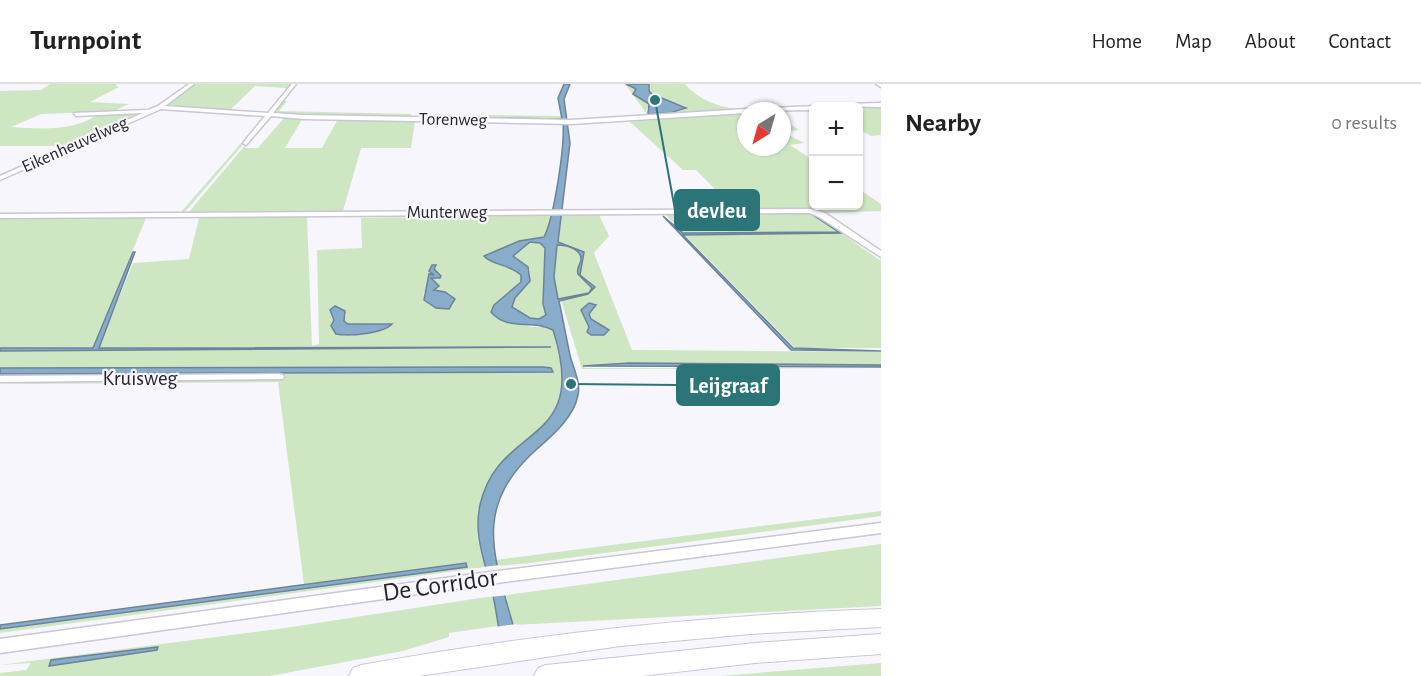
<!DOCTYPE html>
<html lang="en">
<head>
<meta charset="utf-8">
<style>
	:root { --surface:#fff; --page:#f6f6f6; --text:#222; --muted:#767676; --line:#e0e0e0 }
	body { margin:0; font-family:"Alegreya Sans",sans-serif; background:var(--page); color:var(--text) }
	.controls { position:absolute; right:18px; top:18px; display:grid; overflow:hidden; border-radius:9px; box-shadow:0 2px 4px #0004 }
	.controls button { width:54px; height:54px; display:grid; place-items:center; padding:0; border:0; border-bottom:2px solid var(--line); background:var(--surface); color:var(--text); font:30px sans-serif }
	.compass { position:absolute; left:737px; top:18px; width:54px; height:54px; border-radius:50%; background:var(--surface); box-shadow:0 2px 4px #0004; rotate:217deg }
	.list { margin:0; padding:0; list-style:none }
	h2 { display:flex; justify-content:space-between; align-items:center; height:78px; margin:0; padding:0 24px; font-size:26px }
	h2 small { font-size:20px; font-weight:400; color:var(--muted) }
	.map { position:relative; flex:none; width:881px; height:592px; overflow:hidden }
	header { display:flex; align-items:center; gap:36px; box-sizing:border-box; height:84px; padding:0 30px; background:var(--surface); border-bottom:2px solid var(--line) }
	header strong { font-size:28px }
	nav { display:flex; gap:33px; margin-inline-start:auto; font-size:21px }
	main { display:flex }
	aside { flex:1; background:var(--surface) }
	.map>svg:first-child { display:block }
	.green { fill:#cee6c2; fill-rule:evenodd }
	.water { fill:#88acc9; stroke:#6b849a; stroke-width:1.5; fill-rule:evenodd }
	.pier { fill:#f8f6fd }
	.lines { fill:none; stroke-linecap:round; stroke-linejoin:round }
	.minor-casing { stroke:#c9c6d6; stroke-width:3 }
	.highway-casing { stroke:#c9c6d6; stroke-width:2 }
	.minor { fill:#fff; fill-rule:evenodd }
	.highway { fill:#fff; fill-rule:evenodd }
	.labels { text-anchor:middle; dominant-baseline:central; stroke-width:4.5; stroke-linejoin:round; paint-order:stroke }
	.far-street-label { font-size:18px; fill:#27262c; stroke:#f8f6fd }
	.street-label { font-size:21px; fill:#27262c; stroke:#f8f6fd }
	.near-street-label { font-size:26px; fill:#27262c; stroke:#f8f6fd }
	.leader { fill:none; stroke:#2b7579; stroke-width:2 }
	.callout-dot { fill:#2b7579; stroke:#f8f6fd; stroke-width:2 }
	.callout { fill:#2b7579; stroke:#2b7579; stroke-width:2 }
	.callout-label { font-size:22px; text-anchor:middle; font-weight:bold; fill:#fff }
</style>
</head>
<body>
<header>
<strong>Turnpoint</strong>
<nav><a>Home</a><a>Map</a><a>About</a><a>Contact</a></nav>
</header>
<main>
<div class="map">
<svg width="881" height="592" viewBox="0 0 881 592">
	<rect width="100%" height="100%" fill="#f8f6fd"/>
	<g class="green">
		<path d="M50,0H119L115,1L119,3L90,18L129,20L116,26H149L163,20L51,70H48L68,62H0V7L41,6ZM101,28C76,48 41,45 11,43L41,30Z"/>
		<polygon points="194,0 290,0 288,4 293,0 283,12 281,13 287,4 255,2 230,26 170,22 267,29 280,13 283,14 267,30 165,22"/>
		<path d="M625,0L636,5L649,20L646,27C655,34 675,29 685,25V22L652,10L649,7V0H685C700,17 721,24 744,26C755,26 767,23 777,24L649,33Z"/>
		<polygon points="284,17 287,17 279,27 411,30 412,33 276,31 274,28"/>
		<polygon points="859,24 881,24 881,51 871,52 859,45"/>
		<polygon points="746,29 746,63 782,63 782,34 799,46 783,48 804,59 790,61 813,76 814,122 858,122 859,105 881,120 881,127 824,129 817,124 735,125 696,86 683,86 630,38"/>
		<polygon points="419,30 562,32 562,34 552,35 563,37 415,34 491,35 419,33"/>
		<path d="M270,32L415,37L411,64H361L343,127L553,126L188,129ZM272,33L284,34L258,64H245ZM303,34L338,35L322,64H285Z"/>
		<polygon points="243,57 246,57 184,129 0,130 181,128"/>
		<polygon points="808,129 839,148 683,149 665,130"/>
		<path d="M550,131V142L543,153L519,157L484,172C492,181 508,180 521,191V198L494,221L531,243H546L553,246L563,290V310L558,323L543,343L497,383L480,421L478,457L485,483L0,549V545L467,483L466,479L304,501L278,298L30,300L0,299V290L553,288L551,284L543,283L0,284V267L551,262L0,264V135L146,134L93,263H99L133,179L189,175L199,134L307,133L312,262L319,260L317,166L362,164L361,134ZM435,182L433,184L440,194H431L439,202L434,206L442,207L455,215L452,222L423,211L429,202V190L434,191L429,187L430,183ZM342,224L346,231L344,237L348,240L388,239L386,245C371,246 358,253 343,252L332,239L334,236L330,226Z"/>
		<polygon points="560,131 599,131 609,152 594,169 632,266 881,268 881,281 583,281 585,284 881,284 582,285 561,216 563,215 558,214 554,193 557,161 564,161 558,158"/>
		<polygon points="841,149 881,177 881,264 795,264 685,151"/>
		<path d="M530,158H537L545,164L543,220L546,231L539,235L530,234L512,223C516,205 528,209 530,186L513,172Z"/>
		<polygon points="881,427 881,432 531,479 498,482 495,476"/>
		<polygon points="881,460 881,522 513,541 506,511"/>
		<polygon points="493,512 498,542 449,549 449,553 403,567 270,592 0,592 0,589 26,586 31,579 0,581 278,545"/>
		<polygon points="881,579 881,592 720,592"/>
	</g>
	<g class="water">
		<path d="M564,0H570L564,15L570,59L558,158L584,168L580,191L595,203L588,210L559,217C563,235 566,253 570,271C573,284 581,298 578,311C574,333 553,351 537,365C473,422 493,469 513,541L501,560C499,544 496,527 493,511C486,480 473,453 480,421C499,337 591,364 553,246C533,235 508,248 491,228L494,221L521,198V191C509,180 491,181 484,172L519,157L544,153C554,134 565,62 563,38L562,36L416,33L562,35L558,14ZM530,158L540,159L545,164L543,220L546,231L539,235L530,234L512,223L515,214L530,197L528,183L513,172ZM557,161C566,161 582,165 581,176C580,182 576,183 578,190L592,204L589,209L558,215L554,193Z"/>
		<polygon points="626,0 649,0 649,7 652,10 686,24 670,29 648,30 649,20 633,10 636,5"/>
		<polygon points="808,128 843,149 683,151 793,264 881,267 791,266 663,132 683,149 839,148 810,129 731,129"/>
		<polygon points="133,168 135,168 99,264 551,263 0,267 0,264 93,264"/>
		<polygon points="432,181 436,181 434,185 441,192 440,194 431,194 439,202 434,206 445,208 455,215 449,225 436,224 424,216 429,190 434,191 429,187"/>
		<polygon points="589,219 596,221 589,230 591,235 609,246 604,251 591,251 587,248 589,243 581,226"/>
		<path d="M335,222L345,227L344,237L348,240H392C384,249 349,253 336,250L331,242L334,236L330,226Z"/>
		<polygon points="629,279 881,281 881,283 583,282"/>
		<polygon points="543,283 551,284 553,288 0,290 0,284"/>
		<polygon points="466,479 467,483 0,545 0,541"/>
		<polygon points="158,563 157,566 49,582 51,576"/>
	</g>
	<g class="pier">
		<polygon points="500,481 509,511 490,513 482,483"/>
		<polygon points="516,540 518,592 495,592 498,561 495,543"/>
	</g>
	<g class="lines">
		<g class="minor-casing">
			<g id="minor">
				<polygon points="189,0 194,0 165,22 268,29 292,0 296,0 273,29 303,31 571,36 746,25 749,25 814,22 814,26 746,27 746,29 571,40 303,35 271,32 246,61 243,59 265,32 161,25 0,96 0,92 143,29 76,32 74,29 148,26 158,22"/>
				<polygon points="876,0 881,0 881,3"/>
				<polygon points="881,19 881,23 842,22 845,20"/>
				<polygon points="811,125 825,129 881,167 881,173 819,133 810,129 0,134 0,130"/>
				<polygon points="279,290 283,291 284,293 283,295 0,298 0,292"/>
				<polygon points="881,439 881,449 482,501 0,569 0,555 482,489"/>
			</g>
		</g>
		<g class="highway-casing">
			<g id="highway">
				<path d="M881,525V543L750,550L620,562L419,592H349L353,584L361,581C533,550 706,531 881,525Z"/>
				<polygon points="881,550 881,570 755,579 642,592 534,592 538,584 546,581 755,559"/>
			</g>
		</g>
		<use href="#minor" class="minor"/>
		<use href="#highway" class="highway"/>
	</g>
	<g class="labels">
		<g class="far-street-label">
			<text transform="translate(453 36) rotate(1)">Torenweg</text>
			<text transform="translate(75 61) rotate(-24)">Eikenheuvelweg</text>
			<text x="447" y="129">Munterweg</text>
		</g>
		<g class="street-label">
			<text x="140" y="294">Kruisweg</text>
		</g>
		<g class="near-street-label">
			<text transform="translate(440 501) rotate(-8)">De Corridor</text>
		</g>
	</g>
	<path class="leader" d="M655 16L675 126M571 300L677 301"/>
	<g class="callout-dot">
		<circle cx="655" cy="16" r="6"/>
		<circle cx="571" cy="300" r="6"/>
	</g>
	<g class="callout">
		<rect x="675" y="106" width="84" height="40" rx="6"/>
		<rect x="677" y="281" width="102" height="40" rx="6"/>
	</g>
	<g class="callout-label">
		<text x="717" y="134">devleu</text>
		<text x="728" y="309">Leijgraaf</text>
	</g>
</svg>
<div class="controls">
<button>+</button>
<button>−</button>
</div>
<svg class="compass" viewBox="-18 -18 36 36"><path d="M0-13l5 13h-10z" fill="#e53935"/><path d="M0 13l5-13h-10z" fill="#767676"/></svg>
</div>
<aside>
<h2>Nearby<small>0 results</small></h2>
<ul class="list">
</ul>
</aside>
</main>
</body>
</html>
